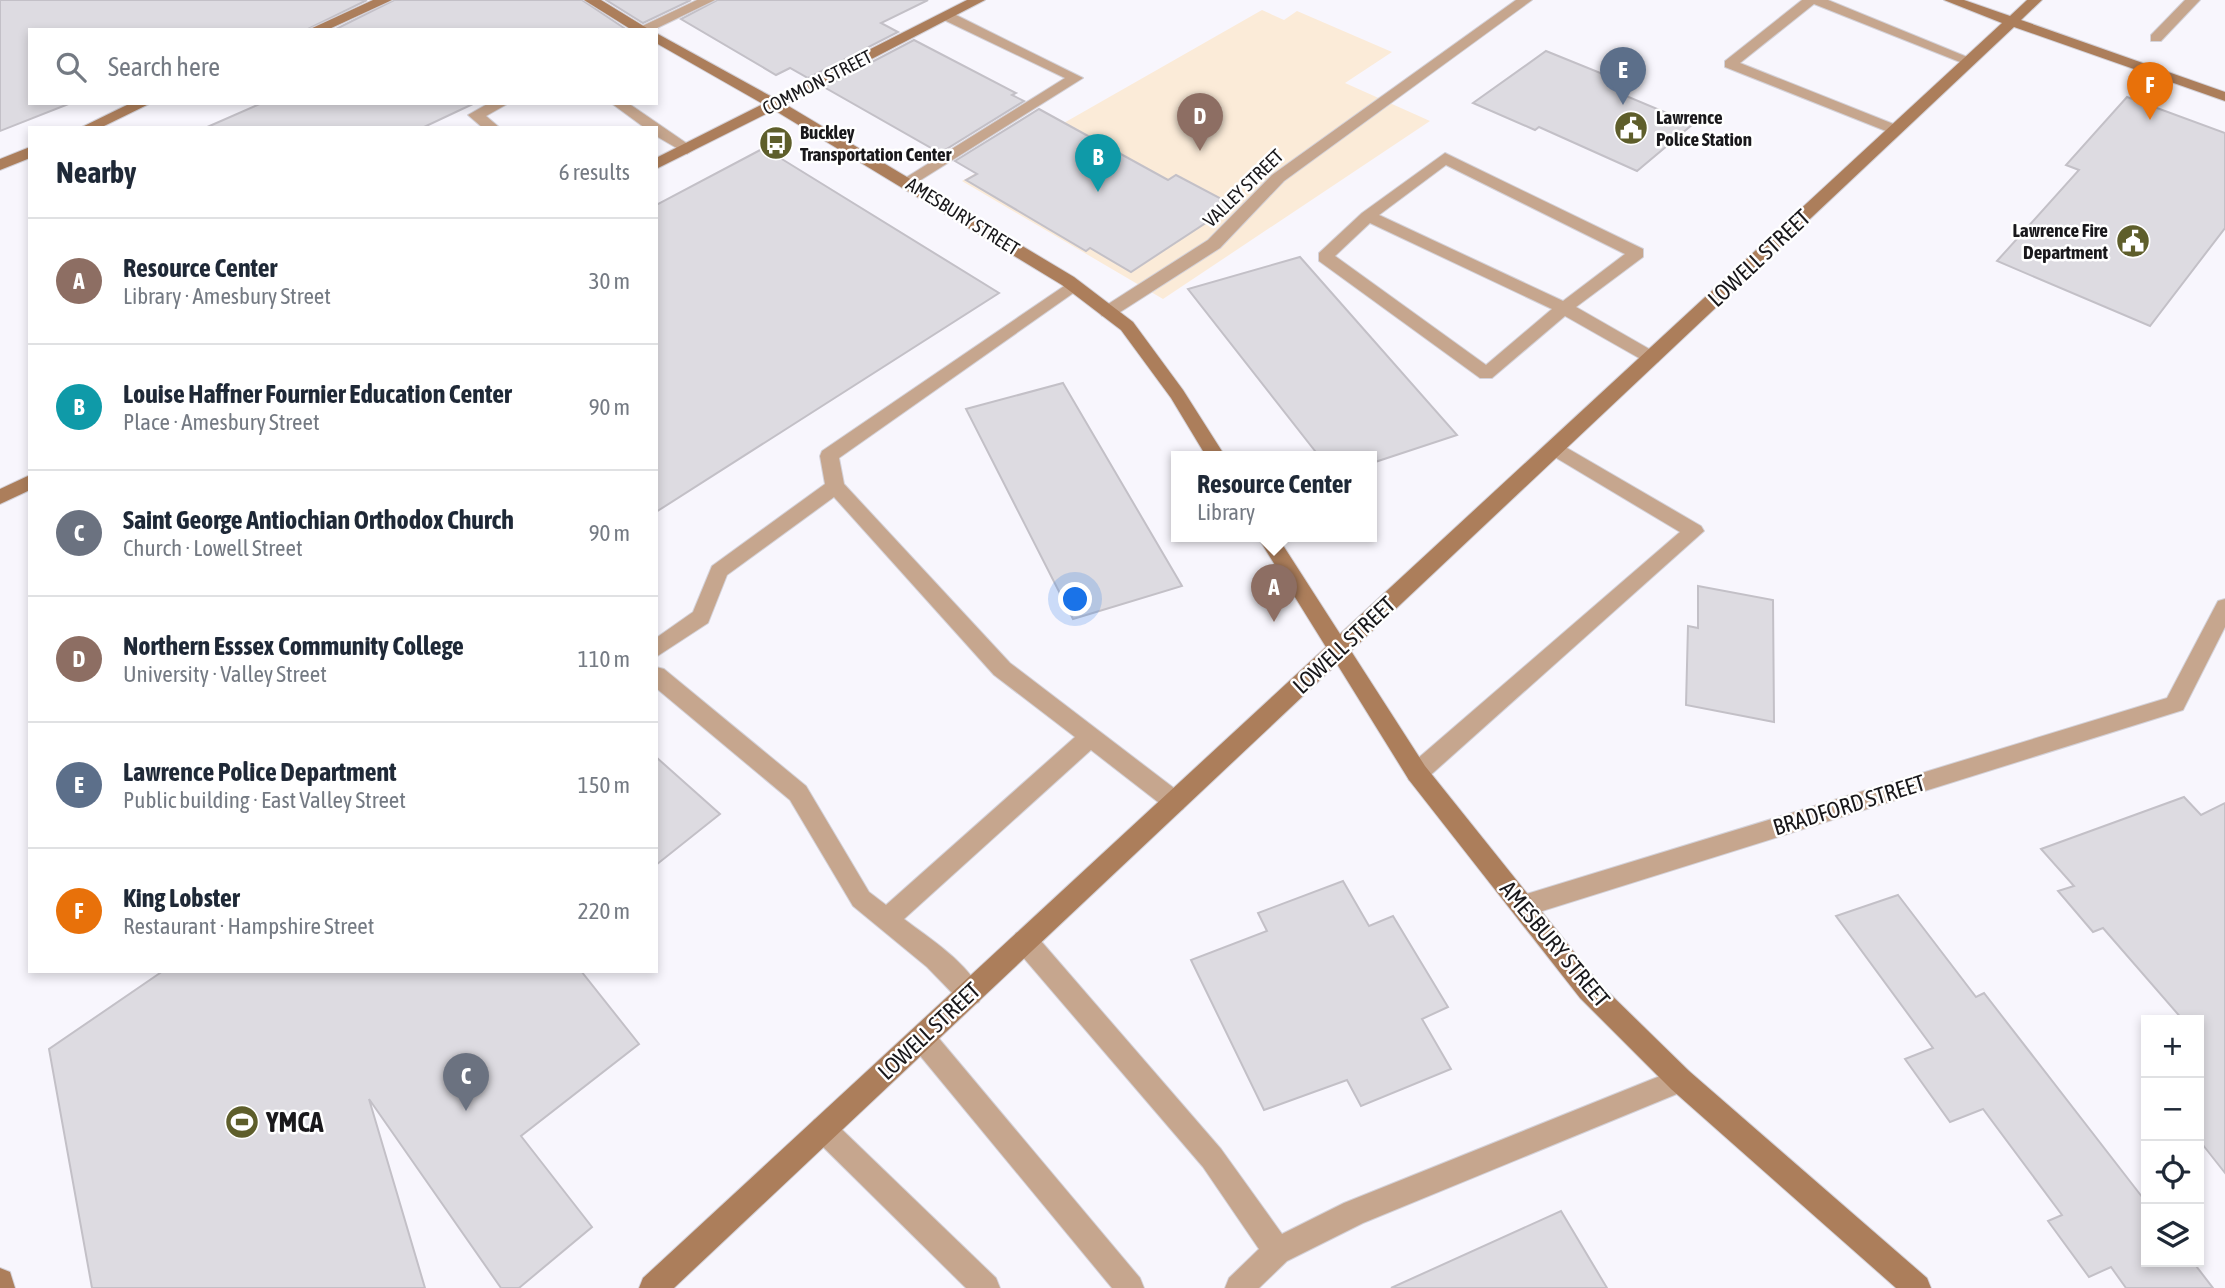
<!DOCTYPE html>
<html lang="en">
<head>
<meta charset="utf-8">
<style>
	:root { --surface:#fff; --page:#f6f6f7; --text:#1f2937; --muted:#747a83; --line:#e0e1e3; --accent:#b45309 }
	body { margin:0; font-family:"Asap Condensed",sans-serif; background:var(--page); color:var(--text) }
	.controls { position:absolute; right:21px; bottom:21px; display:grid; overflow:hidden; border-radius:0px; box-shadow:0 4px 10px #0003 }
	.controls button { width:63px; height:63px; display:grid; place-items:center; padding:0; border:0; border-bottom:2px solid var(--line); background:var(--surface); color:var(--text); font:35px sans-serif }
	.you { position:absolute; left:1076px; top:600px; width:24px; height:24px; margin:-18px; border:5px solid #fff; border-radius:50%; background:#1a73e8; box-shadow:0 0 0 10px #1a73e833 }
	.badge { display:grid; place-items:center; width:46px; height:46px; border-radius:50%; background:var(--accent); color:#fff; font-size:23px; font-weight:700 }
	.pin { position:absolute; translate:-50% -58px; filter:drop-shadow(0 2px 4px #0008) }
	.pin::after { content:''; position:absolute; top:37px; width:24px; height:21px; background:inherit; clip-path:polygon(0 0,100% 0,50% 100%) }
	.popup { position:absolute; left:1171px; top:451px; width:206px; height:91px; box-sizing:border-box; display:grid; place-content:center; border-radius:0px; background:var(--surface); filter:drop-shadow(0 2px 5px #0005); font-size:23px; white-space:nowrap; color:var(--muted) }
	.popup b { font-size:26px; color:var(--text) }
	.popup::after { content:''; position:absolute; left:50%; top:100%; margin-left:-14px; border:14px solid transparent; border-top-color:var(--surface) }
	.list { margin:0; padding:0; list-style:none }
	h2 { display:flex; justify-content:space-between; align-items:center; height:91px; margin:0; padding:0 28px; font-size:30px }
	h2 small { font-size:23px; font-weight:400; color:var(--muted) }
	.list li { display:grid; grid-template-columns:46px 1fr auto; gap:21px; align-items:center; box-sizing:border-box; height:126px; padding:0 28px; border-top:2px solid var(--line) }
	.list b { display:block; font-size:26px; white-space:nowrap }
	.list p { margin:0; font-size:23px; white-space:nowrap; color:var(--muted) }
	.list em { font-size:23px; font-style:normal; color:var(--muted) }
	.icon { flex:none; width:38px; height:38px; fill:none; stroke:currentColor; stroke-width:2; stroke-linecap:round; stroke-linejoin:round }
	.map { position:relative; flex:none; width:2225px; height:1288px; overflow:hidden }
	.search { position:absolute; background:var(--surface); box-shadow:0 4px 10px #0003; left:28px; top:28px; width:630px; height:77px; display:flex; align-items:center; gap:18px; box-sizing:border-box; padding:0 24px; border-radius:0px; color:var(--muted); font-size:26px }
	.panel { position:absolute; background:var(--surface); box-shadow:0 4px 10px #0003; left:28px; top:126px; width:630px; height:847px; border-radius:0px }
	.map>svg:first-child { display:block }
	.education { fill:#fbebd8 }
	.building { fill:#dddbe1; stroke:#c3c0c7; stroke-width:2 }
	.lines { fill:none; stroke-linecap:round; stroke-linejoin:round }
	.lane-casing { stroke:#d4d2d9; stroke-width:2 }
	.street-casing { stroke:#d4d2d9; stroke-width:2 }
	.secondary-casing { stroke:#d4d2d9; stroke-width:2 }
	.lane { fill:#c6a68e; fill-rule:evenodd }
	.street { fill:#c6a68e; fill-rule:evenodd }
	.secondary { fill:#ac7e5b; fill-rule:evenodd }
	.labels { text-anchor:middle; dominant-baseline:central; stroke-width:5; stroke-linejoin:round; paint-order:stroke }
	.far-street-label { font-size:19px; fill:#19181b; stroke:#fff }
	.far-poi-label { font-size:19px; font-weight:bold; fill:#19181b; stroke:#fff; text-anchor:start }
	.street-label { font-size:23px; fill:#19181b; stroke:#fff }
	.near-poi-label { font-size:28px; font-weight:bold; fill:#19181b; stroke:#fff; text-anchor:start }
</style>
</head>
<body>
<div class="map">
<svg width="2225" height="1288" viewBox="0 0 2225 1288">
	<rect width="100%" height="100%" fill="#f8f6fd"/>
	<polygon class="education" points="1262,10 1284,20 1297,11 1392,52 1345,83 1430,121 1163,299 962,181"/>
	<g class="building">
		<polygon points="0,0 367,0 306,30 30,30 30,103 71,103 0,131"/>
		<polygon points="394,0 582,0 627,30 334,30"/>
		<polygon points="606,0 691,0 643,23"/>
		<polygon points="717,0 928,0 881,23 898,32 808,78 790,68 776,75 681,19"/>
		<polygon points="914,40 1016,93 1012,95 1024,101 940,153 824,87"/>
		<polygon points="1546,51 1630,85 1619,93 1693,124 1637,171 1539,127 1535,130 1473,103"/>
		<polygon points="2127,97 2225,133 2225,228 2150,326 1997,261 2079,170 2066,165"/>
		<polygon points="262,103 475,103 422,128 205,128"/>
		<polygon points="1039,109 1168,180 1176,175 1233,205 1131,272 1090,248 1086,251 966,180 977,174 955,161"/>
		<polygon points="764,148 999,293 656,512 656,205"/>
		<polygon points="1300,257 1457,435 1372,463 1372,456 1319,456 1188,289"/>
		<polygon points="1063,383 1182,586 1073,619 966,409"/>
		<polygon points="1698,586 1773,600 1774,722 1686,705 1688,626 1698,628"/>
		<polygon points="656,757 720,814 656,865"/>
		<polygon points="2184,797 2201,815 2225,803 2225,1173 2199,1140 2199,1043 2202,1042 2199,1039 2199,1020 2183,1020 2103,928 2093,932 2058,891 2074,886 2041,849"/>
		<polygon points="1343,881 1369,926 1393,916 1448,1007 1422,1019 1451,1069 1361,1106 1347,1080 1264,1110 1191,960 1267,931 1258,913"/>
		<polygon points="1898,895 1976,997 1984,993 2146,1202 2146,1262 2193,1262 2213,1288 2126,1288 2111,1267 2089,1277 2048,1221 2062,1215 1983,1109 1950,1122 1905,1059 1933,1048 1836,916"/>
		<polygon points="163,971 581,971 639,1044 521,1136 592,1227 519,1288 501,1288 369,1099 425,1288 92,1288 49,1049"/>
		<polygon points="1561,1211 1607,1288 1391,1288"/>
	</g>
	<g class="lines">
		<g class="lane-casing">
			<g id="lane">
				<polygon points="1802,0 1828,0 1977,61 1965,64 1814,4 1740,63 1901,127 1904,130 1896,135 1725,67 1725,61"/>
				<polygon points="2185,0 2200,0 2161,41 2151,41 2151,35"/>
				<polygon points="942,13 952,13 1083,78 908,188 902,186 902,180 1065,78 942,19"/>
				<polygon points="489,103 509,103 486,116 500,128 483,128 468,115"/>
				<polygon points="611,103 628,103 695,149 687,154 656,136 656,128 645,128"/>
				<path d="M1445,153L1643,249V257L1576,307L1658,354L1661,358L1658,362H1646L1565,316L1492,378H1480L1319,261V253L1362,213ZM1446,165L1625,254L1563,301L1379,215ZM1370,223L1552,309L1486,365L1335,256Z"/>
				<path d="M1073,280L1081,285L1079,289L839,458L844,484L1010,663L1183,795L1186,802L1183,809L1175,812L1167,809L1091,750L904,919C930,939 969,963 982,994L979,1002L970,1006L961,1002L927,967L853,906L790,800L656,688V667L664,669L806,786L869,892L886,905L1075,737L994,675L834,497L727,575L708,623L656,657V638L693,612L712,566L825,484L820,456L822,451Z"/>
				<polygon points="1555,441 1701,526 1704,531 1425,780 1417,782 1409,780 1406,773 1409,766 1680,532 1548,453 1546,448"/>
				<polygon points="1025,930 1034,933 1221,1149 1282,1234 1344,1203 1680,1068 1689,1071 1693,1080 1689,1089 1363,1223 1287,1261 1259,1288 1225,1288 1229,1278 1259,1249 1203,1167 1016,949 1013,941 1016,933"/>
				<polygon points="922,1026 931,1029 1140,1278 1144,1288 1112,1288 913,1047 909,1038 913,1029"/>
				<polygon points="823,1116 832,1120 996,1278 1000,1288 966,1288 814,1138 810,1129 814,1120"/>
			</g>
		</g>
		<g class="street-casing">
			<g id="street">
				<polygon points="697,0 715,0 653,30 636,29"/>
				<polygon points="1516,0 1532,0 1284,181 1220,248 1114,316 1102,316 1099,312 1102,308 1208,240 1272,175"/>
				<polygon points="2225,599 2225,627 2183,710 1523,917 1515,914 1511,906 1515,898 1523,895 2167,698 2218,601"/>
			</g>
		</g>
		<g class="secondary-casing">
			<g id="secondary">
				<polygon points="373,0 392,0 327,30 308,30"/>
				<polygon points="584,0 601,0 650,30 632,30"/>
				<polygon points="967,0 985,0 785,104 1074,277 1133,322 1183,390 1225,456 1206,456 1171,398 1121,330 1062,285 774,110 656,169 656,158 763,104 656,43 656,33 774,98"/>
				<polygon points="1944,0 1964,0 2010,16 2027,0 2042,0 2021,20 2225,92 2225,101 2014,27 1351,651 1425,766 1598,982 1689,1071 1927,1278 1931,1288 1896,1288 1671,1089 1580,998 1409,780 1337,664 674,1288 639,1288 643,1278 1326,647 1257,536 1277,536 1340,634 2002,23"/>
				<polygon points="131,103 151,103 100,128 80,128"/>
				<polygon points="30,147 30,158 0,170 0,159"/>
				<polygon points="30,475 30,490 0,504 0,489"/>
				<polygon points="0,1268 10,1272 15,1288 0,1288"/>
			</g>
		</g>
		<use href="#lane" class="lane"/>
		<use href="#street" class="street"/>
		<use href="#secondary" class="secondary"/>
	</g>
	<defs>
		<g id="civic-disc" transform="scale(1.75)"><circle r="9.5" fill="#5e5e2b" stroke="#fff"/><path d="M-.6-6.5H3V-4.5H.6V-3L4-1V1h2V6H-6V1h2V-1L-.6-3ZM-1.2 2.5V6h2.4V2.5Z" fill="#fff"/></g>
		<g id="bus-disc" transform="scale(1.75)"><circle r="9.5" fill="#5e5e2b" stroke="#fff"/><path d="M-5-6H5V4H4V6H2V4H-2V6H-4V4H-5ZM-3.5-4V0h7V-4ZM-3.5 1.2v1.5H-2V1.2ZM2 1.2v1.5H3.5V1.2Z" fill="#fff"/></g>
		<g id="stadium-disc" transform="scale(1.75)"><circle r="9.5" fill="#5e5e2b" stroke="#fff"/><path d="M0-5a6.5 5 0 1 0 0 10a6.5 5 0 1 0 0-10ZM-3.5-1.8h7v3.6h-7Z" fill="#fff"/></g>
	</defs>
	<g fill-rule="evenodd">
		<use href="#civic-disc" x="1631" y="128"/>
		<use href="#bus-disc" x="776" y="143"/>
		<use href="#civic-disc" x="2133" y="241"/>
		<use href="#stadium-disc" x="242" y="1122"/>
	</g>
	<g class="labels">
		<g class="far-street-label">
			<text transform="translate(817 82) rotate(-27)">COMMON STREET</text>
			<text transform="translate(1243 188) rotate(-44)">VALLEY STREET</text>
			<text transform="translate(963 216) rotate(32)">AMESBURY STREET</text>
		</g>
		<g class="far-poi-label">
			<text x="1656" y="117">Lawrence<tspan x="1656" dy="22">Police Station</tspan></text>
			<text x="800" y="132">Buckley<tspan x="800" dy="22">Transportation Center</tspan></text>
			<text x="2108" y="230" text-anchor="end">Lawrence Fire<tspan x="2108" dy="22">Department</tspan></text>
		</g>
		<g class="street-label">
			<text transform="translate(1759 258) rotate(-43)">LOWELL STREET</text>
			<text transform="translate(1344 645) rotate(-43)">LOWELL STREET</text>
			<text transform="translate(1849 805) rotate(-17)">BRADFORD STREET</text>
			<text transform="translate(1555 944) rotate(50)">AMESBURY STREET</text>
			<text transform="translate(929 1031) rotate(-43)">LOWELL STREET</text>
		</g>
		<g class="near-poi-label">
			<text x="266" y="1122">YMCA</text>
		</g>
	</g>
</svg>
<div class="controls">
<button>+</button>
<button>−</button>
<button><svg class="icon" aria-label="locate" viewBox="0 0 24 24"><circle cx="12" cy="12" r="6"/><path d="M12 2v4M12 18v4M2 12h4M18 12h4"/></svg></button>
<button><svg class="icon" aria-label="layers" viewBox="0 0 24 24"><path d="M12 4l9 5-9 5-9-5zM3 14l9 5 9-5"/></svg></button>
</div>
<div class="you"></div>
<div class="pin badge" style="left:1274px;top:622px;background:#8d6e63">A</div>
<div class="popup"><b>Resource Center</b>Library</div>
<div class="pin badge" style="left:1098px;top:192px;background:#0f9aa8">B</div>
<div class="pin badge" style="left:466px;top:1111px;background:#6b7280">C</div>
<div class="pin badge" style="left:1200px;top:151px;background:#8d6e63">D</div>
<div class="pin badge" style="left:1623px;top:105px;background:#5c6f8a">E</div>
<div class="pin badge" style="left:2150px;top:120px;background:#e8710a">F</div>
<div class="search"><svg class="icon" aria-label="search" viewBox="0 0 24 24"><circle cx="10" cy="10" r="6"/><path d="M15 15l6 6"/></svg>Search here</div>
<section class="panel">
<h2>Nearby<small>6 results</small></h2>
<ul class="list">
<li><span class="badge" style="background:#8d6e63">A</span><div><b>Resource Center</b><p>Library · Amesbury Street</p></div><em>30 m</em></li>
<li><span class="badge" style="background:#0f9aa8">B</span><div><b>Louise Haffner Fournier Education Center</b><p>Place · Amesbury Street</p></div><em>90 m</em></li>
<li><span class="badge" style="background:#6b7280">C</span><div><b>Saint George Antiochian Orthodox Church</b><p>Church · Lowell Street</p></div><em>90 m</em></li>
<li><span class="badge" style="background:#8d6e63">D</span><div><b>Northern Esssex Community College</b><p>University · Valley Street</p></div><em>110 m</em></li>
<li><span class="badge" style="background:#5c6f8a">E</span><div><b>Lawrence Police Department</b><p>Public building · East Valley Street</p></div><em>150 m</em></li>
<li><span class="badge" style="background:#e8710a">F</span><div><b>King Lobster</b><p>Restaurant · Hampshire Street</p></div><em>220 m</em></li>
</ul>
</section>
</div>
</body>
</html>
